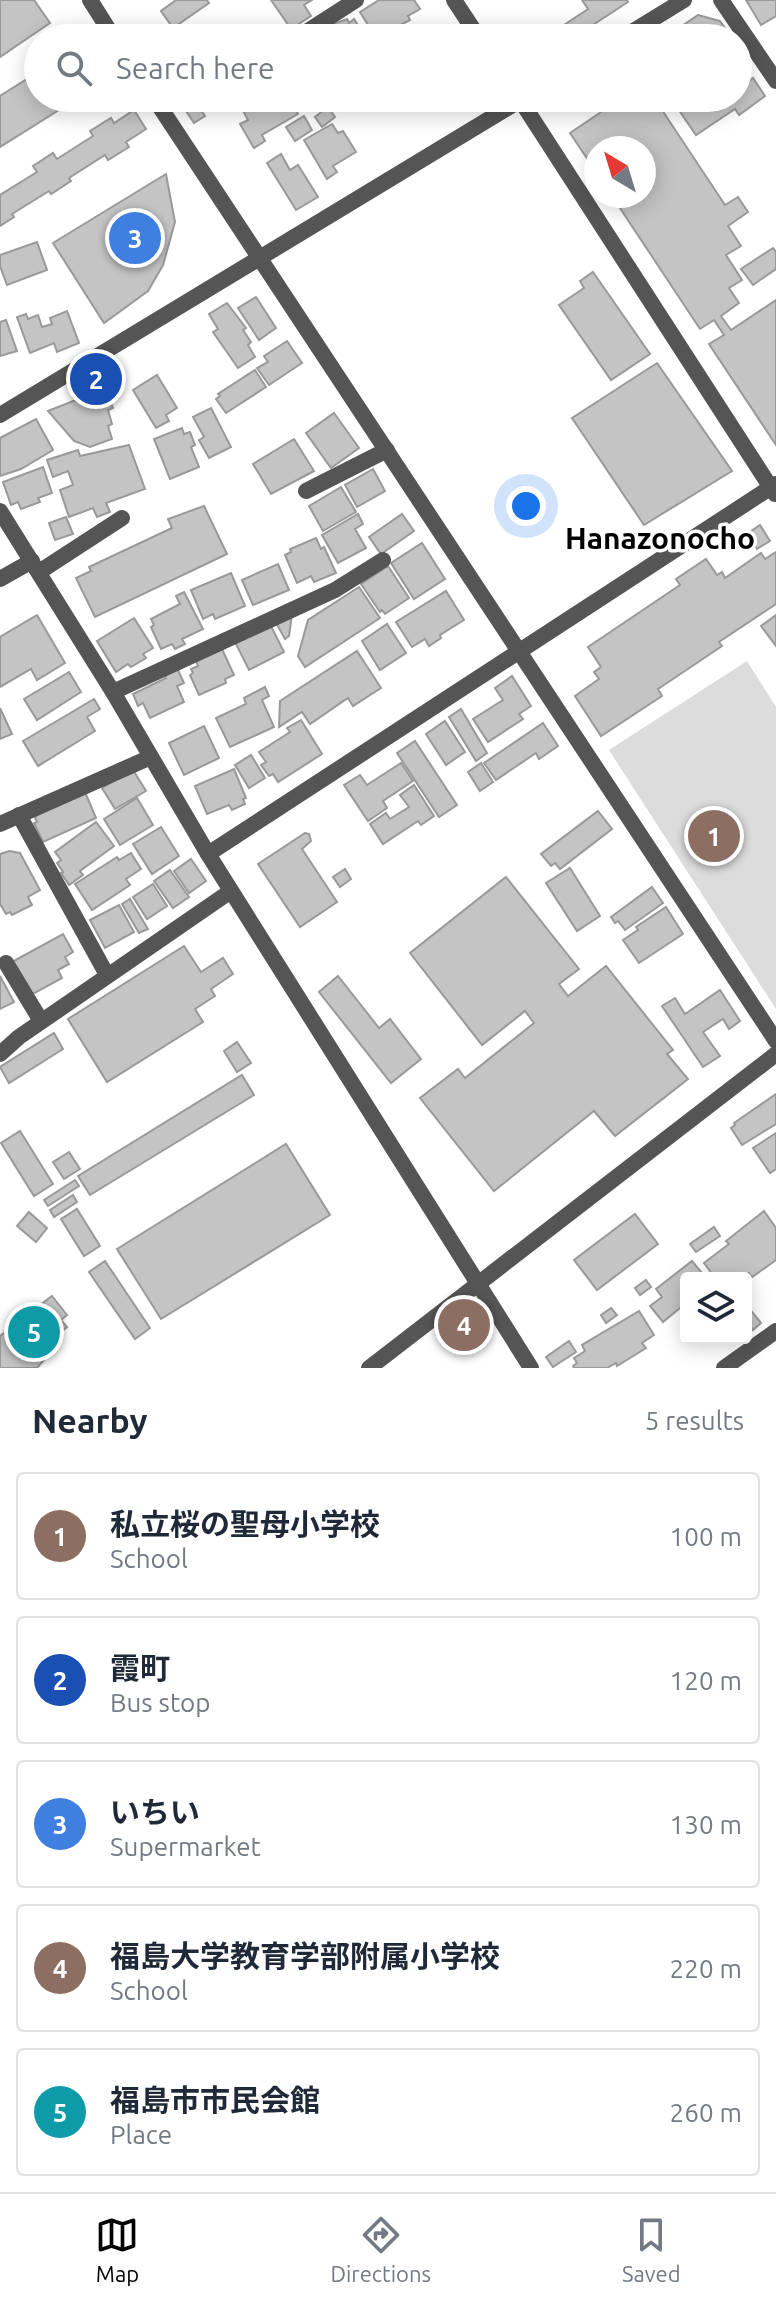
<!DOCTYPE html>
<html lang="en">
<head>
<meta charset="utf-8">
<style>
	:root { --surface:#fff; --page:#f2f2f3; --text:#1f2937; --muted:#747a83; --line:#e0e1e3; --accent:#000 }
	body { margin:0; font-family:Ubuntu,"Noto Sans JP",sans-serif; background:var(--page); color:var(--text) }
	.controls { position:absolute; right:24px; bottom:24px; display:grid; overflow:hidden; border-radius:8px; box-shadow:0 4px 20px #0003 }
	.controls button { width:72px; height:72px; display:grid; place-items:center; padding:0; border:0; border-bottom:2px solid var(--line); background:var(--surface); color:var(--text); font:40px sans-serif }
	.compass { position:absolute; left:584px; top:136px; width:72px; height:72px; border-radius:50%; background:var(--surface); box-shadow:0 4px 20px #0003; rotate:322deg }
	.you { position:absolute; left:526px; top:506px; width:28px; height:28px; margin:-20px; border:6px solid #fff; border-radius:50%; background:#1a73e8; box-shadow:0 0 0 12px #1a73e833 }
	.badge { display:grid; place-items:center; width:52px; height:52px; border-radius:50%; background:var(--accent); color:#fff; font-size:26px; font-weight:700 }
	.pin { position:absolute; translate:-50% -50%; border:4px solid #fff; box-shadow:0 2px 8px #0006 }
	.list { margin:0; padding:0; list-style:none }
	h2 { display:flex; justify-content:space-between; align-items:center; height:104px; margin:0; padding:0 32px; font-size:34px }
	h2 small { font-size:26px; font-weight:400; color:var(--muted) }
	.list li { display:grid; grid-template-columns:52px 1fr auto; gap:24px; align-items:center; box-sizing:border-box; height:128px; margin:0 16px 16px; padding:0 16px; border:2px solid var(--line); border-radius:8px }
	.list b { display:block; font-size:30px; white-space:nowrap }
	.list p { margin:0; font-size:26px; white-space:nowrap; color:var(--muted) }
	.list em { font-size:26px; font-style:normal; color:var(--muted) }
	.icon { flex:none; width:44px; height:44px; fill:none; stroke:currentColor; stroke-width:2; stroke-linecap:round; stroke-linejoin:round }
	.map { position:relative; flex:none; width:776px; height:1368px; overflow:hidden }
	.search { position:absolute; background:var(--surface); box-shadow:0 4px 20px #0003; left:24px; right:24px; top:24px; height:88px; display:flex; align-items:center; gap:20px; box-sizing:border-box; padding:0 28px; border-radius:44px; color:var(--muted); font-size:30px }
	.sheet { height:824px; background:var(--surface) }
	nav { display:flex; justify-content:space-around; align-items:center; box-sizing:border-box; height:112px; border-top:2px solid var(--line); background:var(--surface); font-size:22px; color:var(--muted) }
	nav a { display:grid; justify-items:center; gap:4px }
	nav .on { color:var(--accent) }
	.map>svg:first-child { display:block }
	.green { fill:#dcdcdc }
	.building { fill:#c4c4c4; stroke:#999; stroke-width:2 }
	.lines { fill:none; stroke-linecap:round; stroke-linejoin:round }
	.minor { stroke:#555; stroke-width:16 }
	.tertiary { stroke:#555; stroke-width:16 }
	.labels { text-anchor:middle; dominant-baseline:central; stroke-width:7; stroke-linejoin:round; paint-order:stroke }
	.neighbourhood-label { font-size:30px; font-weight:bold; fill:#000; stroke:#fff }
</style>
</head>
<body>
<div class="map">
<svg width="776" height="1368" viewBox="0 0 776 1368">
	<rect width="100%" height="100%" fill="#fff"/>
	<polygon class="green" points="747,661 776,707 776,1009 609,750"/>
	<g class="building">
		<polygon points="0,0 34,0 50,23 0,57"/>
		<polygon points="176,0 207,0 209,3 173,28 161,11"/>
		<polygon points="271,0 312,0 304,5 311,16 291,29"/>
		<polygon points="379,0 414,0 420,9 408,16 410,20 376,38 360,12"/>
		<polygon points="582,0 627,0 628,2 573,38 569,38 561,27 588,9"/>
		<polygon points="746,0 776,0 776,16 761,25"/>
		<polygon points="698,15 720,21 727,31 717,38 672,38 670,34"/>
		<polygon points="347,19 349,23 354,19 365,36 320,38 319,36 334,27 333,24"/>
		<polygon points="738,53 748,67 743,71 749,81 753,78 765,96 739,115 735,109 696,135 674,103 681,98 738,98"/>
		<polygon points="38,72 38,98 78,98 0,147 0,96"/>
		<polygon points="193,98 205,116 194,123 182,105"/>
		<polygon points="257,98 289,98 298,114 262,135 265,141 254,148 240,124 248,120 241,107"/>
		<polygon points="622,98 654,98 725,205 738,197 748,212 728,226 741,246 726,255 742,280 729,288 739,303 721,316 731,330 776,300 776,445 709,344 724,335 714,320 700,329 612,196 644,196 644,148 596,148 596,172 570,133"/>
		<polygon points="328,107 335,117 322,127 315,117"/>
		<polygon points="134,110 146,129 126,142 129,147 108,160 105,155 69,178 71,181 51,194 49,191 12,214 14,217 0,226 0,195 37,172 33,166 53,153 57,159 93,136 90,131 111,118 114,123"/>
		<polygon points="304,116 312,130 295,141 286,127"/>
		<polygon points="332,124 338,133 343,131 356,152 333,166 337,172 327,179 304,140"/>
		<polygon points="281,154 290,170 298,165 318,197 296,210 267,163"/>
		<polygon points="166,174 175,222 163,265 148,291 104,323 53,243"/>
		<polygon points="37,242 47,270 7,285 0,266 0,255"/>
		<polygon points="773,248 776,252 776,269 753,285 741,269"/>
		<polygon points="593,272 650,354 611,380 559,305 584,288 580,281"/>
		<polygon points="256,297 276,328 259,340 238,308"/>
		<polygon points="227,303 246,328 243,330 251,342 248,345 255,357 238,368 213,332 218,329 209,314"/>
		<polygon points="67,311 79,343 57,352 54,343 30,353 17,317 26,314 28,319 38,315 42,327 52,324 50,318"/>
		<polygon points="6,320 17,351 0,356 0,322"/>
		<polygon points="287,341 302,363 269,385 257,368 268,362 264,356"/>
		<polygon points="657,363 732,471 644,525 572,418"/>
		<polygon points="255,370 266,387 226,413 216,399 220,396 218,394"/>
		<polygon points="157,375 177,408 166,415 169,421 156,428 133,390"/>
		<polygon points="101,390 105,403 110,401 113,408 108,410 112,424 108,426 112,439 90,447 74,441 48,411"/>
		<polygon points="211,408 231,447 209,458 199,440 204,437 193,417"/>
		<polygon points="334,413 359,448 331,468 306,433"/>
		<polygon points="36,419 53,450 21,469 0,476 0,438"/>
		<polygon points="182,428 184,434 190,432 195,445 191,447 199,467 170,479 154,439"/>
		<polygon points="294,439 314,471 271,494 253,464"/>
		<polygon points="129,445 145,489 106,503 110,512 97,517 93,508 69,517 60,490 73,485 68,471 53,477 47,460 78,450 80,456"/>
		<polygon points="43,467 52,493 38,498 40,502 21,509 18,502 11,505 3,482"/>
		<polygon points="373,469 385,491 357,507 345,485"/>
		<polygon points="341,487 356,512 323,531 309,506"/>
		<polygon points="204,506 227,554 95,617 76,578 91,571 89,567 172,528 168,519"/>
		<polygon points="358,514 363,524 355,529 366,548 338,563 322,535"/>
		<polygon points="402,514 414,531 381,554 369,537"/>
		<polygon points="66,517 73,534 55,540 49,523"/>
		<polygon points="760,525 770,541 757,549 747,534"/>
		<polygon points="316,538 321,549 324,547 336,573 314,582 311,576 297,583 285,555 291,552 290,549"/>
		<polygon points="422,543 445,579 414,599 391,563"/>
		<polygon points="776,552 776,604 719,642 722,646 658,689 662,696 601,736 575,696 599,679 594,672 601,667 588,647 680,585 676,579 706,559 717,575 722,572 725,578 761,553 765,559"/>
		<polygon points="278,564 289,590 253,605 242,580"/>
		<polygon points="388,566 409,598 385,614 382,610 380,612 361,584"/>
		<polygon points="231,573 245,606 215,619 213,614 203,619 191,590"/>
		<polygon points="359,587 380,618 305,667 298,656 308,620"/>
		<polygon points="446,591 464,620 440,635 441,638 429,646 425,639 412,647 396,622"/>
		<polygon points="184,592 203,629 182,639 185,644 175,649 172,644 161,649 151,627 154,625 151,619 180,604 176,596"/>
		<polygon points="292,614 289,636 285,639 275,621"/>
		<polygon points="37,615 65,663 37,680 31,669 0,687 0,637"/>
		<polygon points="776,615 776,646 761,626"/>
		<polygon points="134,618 153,648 143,654 146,658 131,667 128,664 116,672 97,641"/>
		<polygon points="270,624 284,652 249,670 235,642"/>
		<polygon points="387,624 406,653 380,670 362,641"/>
		<polygon points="222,649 234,675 225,679 226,683 199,695 190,675 193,673 191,669 198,666 196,661"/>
		<polygon points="357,651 381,688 353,706 348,698 310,724 302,712 279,727 280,701"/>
		<polygon points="177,668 184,683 177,686 184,702 150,718 143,703 138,706 133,694 166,678 164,674"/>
		<polygon points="69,672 81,692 37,720 24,699"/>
		<polygon points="512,676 531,706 519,714 523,719 488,742 473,719 503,700 495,688"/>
		<polygon points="265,687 269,696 262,700 274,727 230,747 216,718 246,704 244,698"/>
		<polygon points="94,699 100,709 87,717 95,731 38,766 23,741"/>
		<polygon points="0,708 12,734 0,739"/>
		<polygon points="461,709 487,753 476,761 449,717"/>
		<polygon points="301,720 322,754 278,782 273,774 269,776 261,765 266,762 259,752 290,732 287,728"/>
		<polygon points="445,721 465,752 446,765 426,734"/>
		<polygon points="543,723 558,746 539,759 536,753 496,780 484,763"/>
		<polygon points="204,726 219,758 184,775 169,743"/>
		<polygon points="415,741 457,805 439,817 397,753"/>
		<polygon points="251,755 265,778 249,788 235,765"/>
		<polygon points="401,763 413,781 383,801 387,808 368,821 344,785 360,775 367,785"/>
		<polygon points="481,763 493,782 480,791 468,772"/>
		<polygon points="234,769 246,798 243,799 245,804 232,810 229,805 207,814 195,786"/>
		<polygon points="133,770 146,791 115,809 102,788"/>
		<polygon points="414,785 434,816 421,825 418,821 383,844 370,824 386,813 390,819 409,807 400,795"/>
		<polygon points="85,792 96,818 43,842 34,823 37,822 34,815"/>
		<polygon points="137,798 153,825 120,845 104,819"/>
		<polygon points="598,811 612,829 560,869 555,863 551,866 541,854"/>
		<polygon points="96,822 114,846 80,871 83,875 69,885 61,873 63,872 57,863 61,860 55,852"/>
		<polygon points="161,827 179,856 152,874 133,844"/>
		<polygon points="305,833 309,834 311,841 302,849 337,902 300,927 258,864"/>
		<polygon points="9,851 20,853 40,890 28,897 32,905 12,915 10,912 6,914 0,904 0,854"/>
		<polygon points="131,853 141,869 126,879 130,885 92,910 75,884 117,857 119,860"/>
		<polygon points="191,859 206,881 189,893 174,871"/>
		<polygon points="570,868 600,916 577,931 546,883"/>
		<polygon points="345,869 351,879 340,887 333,877"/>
		<polygon points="170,870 189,897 173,908 154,881"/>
		<polygon points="506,877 579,969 559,984 568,996 606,966 673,1050 667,1054 688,1079 615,1136 594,1111 494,1191 420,1098 458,1069 465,1078 534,1023 525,1011 482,1045 410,953"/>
		<polygon points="153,884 167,906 147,919 133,897"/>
		<polygon points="652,887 663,903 625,930 618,921 615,923 611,917"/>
		<polygon points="130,899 148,929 139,933 122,904"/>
		<polygon points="119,905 134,932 105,948 90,920"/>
		<polygon points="666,907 683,934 639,963 623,940 638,930 636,927"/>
		<polygon points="63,934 73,952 65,957 69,964 58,970 62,978 31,995 12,962"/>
		<polygon points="184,946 201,972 223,958 233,974 211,989 215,996 195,1009 203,1022 107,1082 68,1019"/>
		<polygon points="0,976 14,1002 0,1009"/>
		<polygon points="338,976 379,1028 390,1019 421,1059 391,1083 319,992"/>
		<polygon points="720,990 740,1021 729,1029 723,1019 703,1032 720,1056 703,1067 662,1006 675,998 685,1014"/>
		<polygon points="54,1033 63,1049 9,1083 0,1067"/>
		<polygon points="237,1042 251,1063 237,1072 224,1051"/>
		<polygon points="242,1075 254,1095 90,1195 78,1176"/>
		<polygon points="776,1094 776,1124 742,1145 731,1128 735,1125 734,1123"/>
		<polygon points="20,1131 53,1184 34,1196 1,1143"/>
		<polygon points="776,1133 776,1169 770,1173 753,1148"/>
		<polygon points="286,1144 330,1215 161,1319 117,1249"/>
		<polygon points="69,1152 80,1169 64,1179 53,1162"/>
		<polygon points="75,1180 79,1186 48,1206 44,1200"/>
		<polygon points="73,1195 77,1202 54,1217 50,1210"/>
		<polygon points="77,1209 100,1246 84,1256 61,1219"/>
		<polygon points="764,1211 776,1228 776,1260 752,1277 749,1273 742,1278 715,1278 704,1263 729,1244 726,1241"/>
		<polygon points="29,1212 47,1228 36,1242 17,1226"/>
		<polygon points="635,1214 658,1244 597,1290 574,1260"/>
		<polygon points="714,1227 720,1236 696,1252 690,1244"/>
		<polygon points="105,1261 150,1328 135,1339 89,1272"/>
		<polygon points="692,1261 706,1278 686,1278 686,1303 663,1322 650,1306 662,1297 656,1289"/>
		<polygon points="646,1280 651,1287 640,1295 635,1288"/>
		<polygon points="52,1296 67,1315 61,1320 67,1327 37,1351 44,1360 37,1368 0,1368 0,1336"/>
		<polygon points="611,1308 617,1315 606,1323 601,1315"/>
		<polygon points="749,1308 761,1323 753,1330 746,1322 746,1311"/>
		<polygon points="639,1311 654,1335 642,1343 646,1348 617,1366 616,1363 607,1368 574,1368 573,1366 577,1363 574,1358 585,1351 582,1345"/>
		<polygon points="569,1341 576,1352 553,1367 546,1357"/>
	</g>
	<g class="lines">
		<g class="minor">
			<polyline points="90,0 114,38"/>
			<polyline points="454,0 479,38"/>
			<polyline points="721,0 776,81"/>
			<polyline points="297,38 356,0"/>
			<polyline points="154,98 776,1041"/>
			<polyline points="519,98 775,494"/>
			<polyline points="306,491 387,450"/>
			<polyline points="0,511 113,692 208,854 531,1368"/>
			<polyline points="39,572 122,518"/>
			<polyline points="0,579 32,561"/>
			<polyline points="113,692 335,590 383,560"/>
			<polyline points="19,815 107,975"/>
			<polyline points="0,824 151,757"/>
			<polyline points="208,854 776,484"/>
			<polyline points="6,963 41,1021"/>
			<polyline points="0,1054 19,1037 231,891"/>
			<polyline points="724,1368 776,1331"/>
		</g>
		<g class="tertiary">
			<polyline points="622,38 684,0"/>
			<polyline points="0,415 524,98"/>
			<polyline points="369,1368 776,1054"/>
		</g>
	</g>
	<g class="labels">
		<g class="neighbourhood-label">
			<text x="660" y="538">Hanazonocho</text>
		</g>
	</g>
</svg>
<div class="controls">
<button><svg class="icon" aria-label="layers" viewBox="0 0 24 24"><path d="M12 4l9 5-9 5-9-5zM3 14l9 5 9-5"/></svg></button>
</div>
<svg class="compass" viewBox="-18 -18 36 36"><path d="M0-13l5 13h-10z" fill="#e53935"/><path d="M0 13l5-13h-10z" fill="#747a83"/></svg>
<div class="you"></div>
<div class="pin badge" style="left:714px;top:836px;background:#8d6e63">1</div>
<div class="pin badge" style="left:96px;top:379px;background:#1a4fb4">2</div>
<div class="pin badge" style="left:135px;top:238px;background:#3f7fe0">3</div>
<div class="pin badge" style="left:464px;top:1325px;background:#8d6e63">4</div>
<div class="pin badge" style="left:34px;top:1332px;background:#0f9aa8">5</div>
<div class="search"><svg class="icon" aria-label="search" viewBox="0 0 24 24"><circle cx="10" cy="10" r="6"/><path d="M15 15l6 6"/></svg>Search here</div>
</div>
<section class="sheet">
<h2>Nearby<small>5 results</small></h2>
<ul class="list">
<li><span class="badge" style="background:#8d6e63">1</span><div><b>私立桜の聖母小学校</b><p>School</p></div><em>100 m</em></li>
<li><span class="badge" style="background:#1a4fb4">2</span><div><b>霞町</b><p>Bus stop</p></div><em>120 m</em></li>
<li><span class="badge" style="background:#3f7fe0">3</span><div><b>いちい</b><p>Supermarket</p></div><em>130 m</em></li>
<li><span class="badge" style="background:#8d6e63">4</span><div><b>福島大学教育学部附属小学校</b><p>School</p></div><em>220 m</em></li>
<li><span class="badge" style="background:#0f9aa8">5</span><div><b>福島市市民会館</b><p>Place</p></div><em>260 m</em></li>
</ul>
</section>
<nav>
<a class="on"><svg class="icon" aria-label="map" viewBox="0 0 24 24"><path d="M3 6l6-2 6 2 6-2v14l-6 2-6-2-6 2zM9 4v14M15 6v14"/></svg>Map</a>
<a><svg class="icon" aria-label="directions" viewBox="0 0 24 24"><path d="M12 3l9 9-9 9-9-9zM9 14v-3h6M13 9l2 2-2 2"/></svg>Directions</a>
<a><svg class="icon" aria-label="saved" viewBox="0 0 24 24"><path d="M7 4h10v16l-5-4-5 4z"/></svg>Saved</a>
</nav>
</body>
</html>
